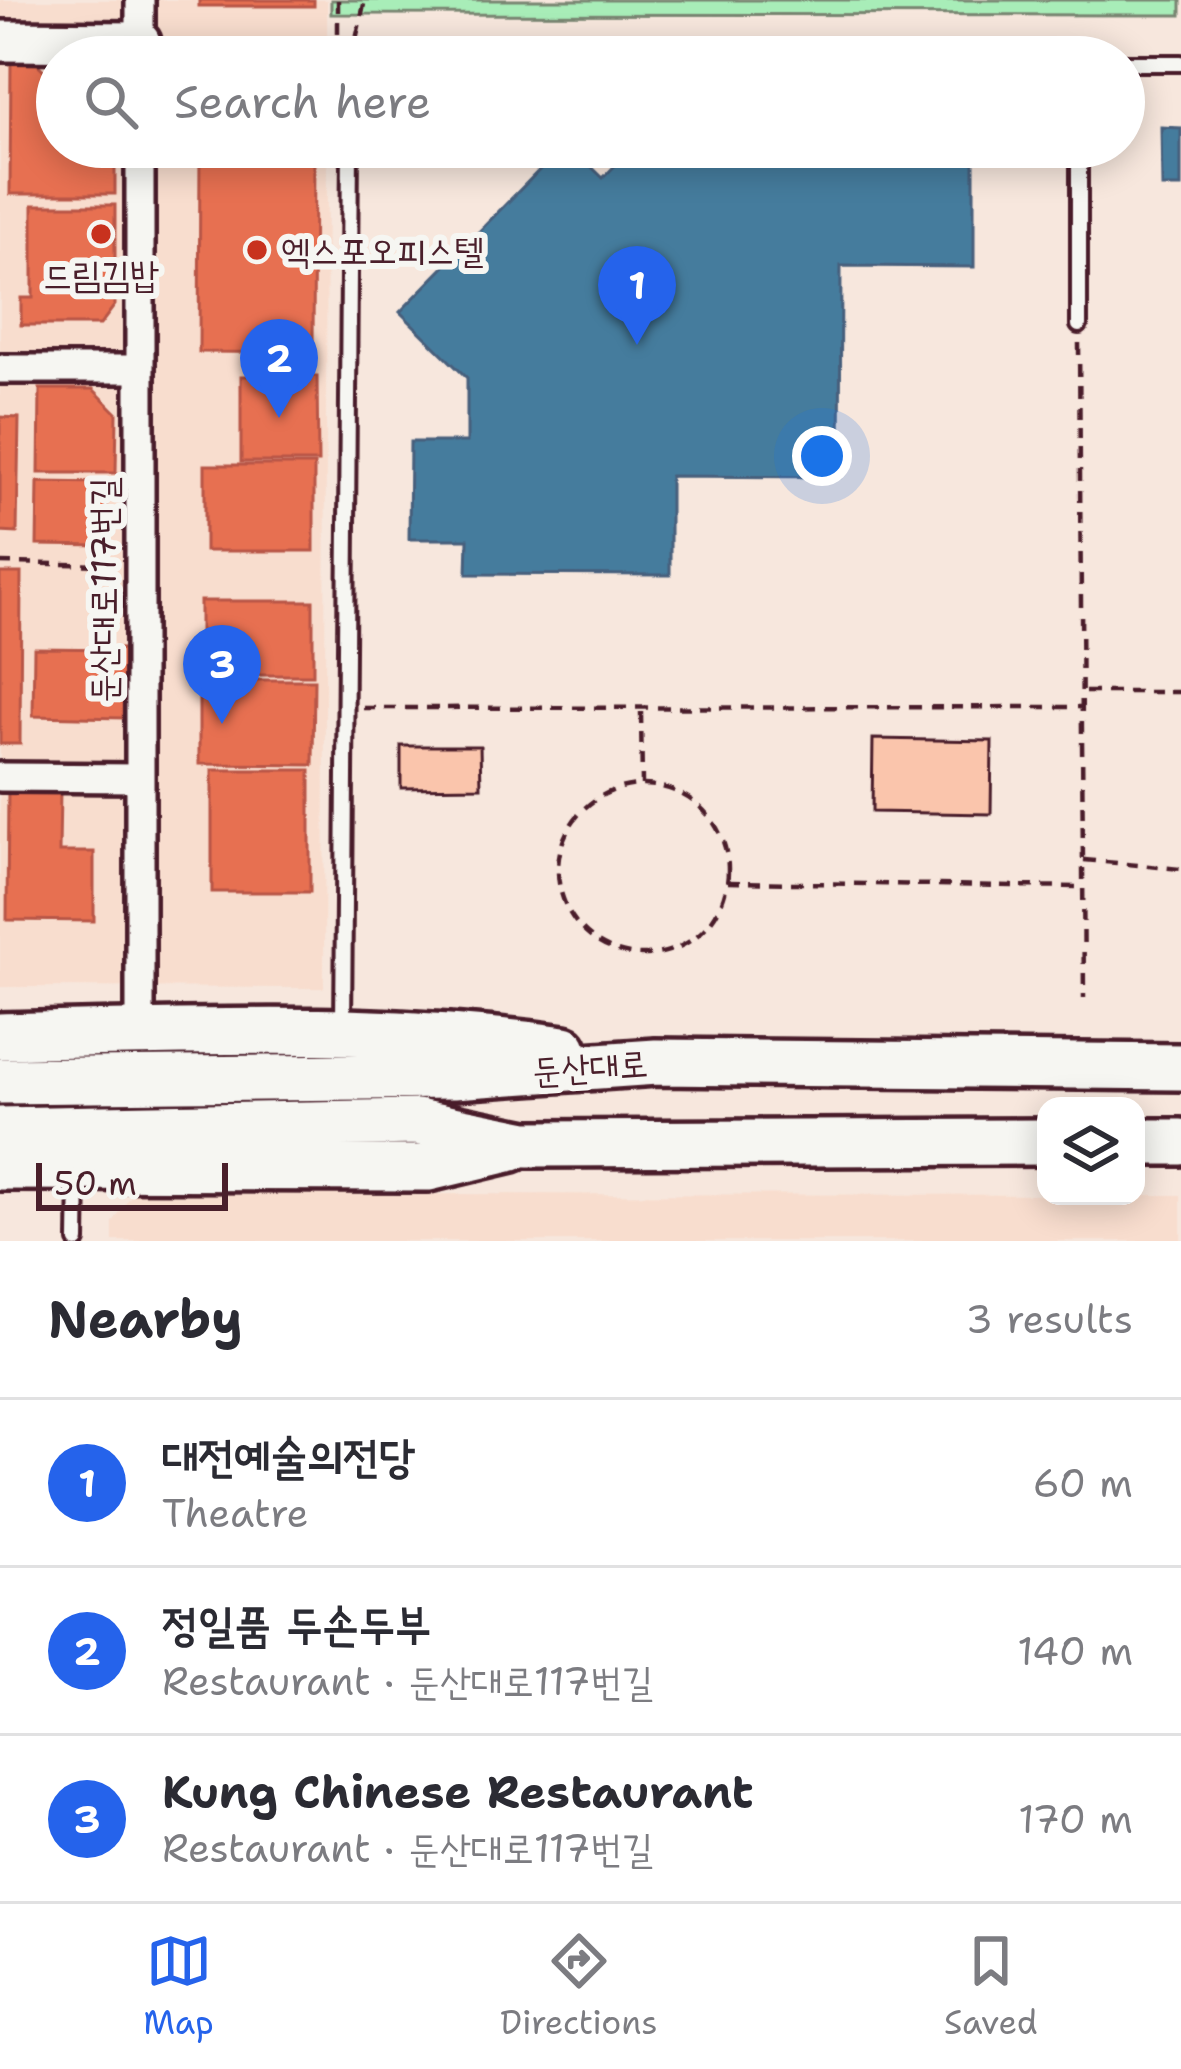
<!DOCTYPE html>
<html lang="en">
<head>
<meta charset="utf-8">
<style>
	:root { --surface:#fff; --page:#f7f7f7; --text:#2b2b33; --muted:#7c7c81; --line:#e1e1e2; --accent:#2563eb }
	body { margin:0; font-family:"Shantell Sans","Poor Story",sans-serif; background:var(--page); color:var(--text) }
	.controls { position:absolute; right:36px; bottom:36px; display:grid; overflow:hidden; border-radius:24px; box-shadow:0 6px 30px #0003 }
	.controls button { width:108px; height:108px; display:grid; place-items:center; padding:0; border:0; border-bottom:3px solid var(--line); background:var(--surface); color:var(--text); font:60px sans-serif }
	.scale { position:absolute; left:36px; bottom:30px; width:192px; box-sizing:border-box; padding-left:12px; border:6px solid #4a1f2b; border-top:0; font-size:33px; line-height:42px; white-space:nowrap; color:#4a1f2b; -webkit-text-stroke:9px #f6f6f2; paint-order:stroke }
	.you { position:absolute; left:822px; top:456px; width:42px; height:42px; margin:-30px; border:9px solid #fff; border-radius:50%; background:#1a73e8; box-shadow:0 0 0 18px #1a73e833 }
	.badge { display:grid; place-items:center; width:78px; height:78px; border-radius:50%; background:var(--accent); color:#fff; font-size:39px; font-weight:700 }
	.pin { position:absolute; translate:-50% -99px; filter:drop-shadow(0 3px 6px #0008) }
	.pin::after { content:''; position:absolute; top:63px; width:42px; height:36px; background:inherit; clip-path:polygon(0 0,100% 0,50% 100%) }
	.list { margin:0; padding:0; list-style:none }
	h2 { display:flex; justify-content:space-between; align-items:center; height:156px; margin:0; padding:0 48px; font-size:51px }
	h2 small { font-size:39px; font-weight:400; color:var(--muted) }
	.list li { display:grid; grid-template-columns:78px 1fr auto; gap:36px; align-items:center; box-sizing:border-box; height:168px; padding:0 48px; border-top:3px solid var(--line) }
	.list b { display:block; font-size:45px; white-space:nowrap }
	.list p { margin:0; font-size:39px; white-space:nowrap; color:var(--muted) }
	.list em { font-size:39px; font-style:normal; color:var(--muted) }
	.icon { flex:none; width:66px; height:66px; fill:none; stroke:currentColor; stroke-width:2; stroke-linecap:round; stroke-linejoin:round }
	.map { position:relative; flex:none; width:1181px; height:1241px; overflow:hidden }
	.search { position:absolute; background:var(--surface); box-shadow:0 6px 30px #0003; left:36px; right:36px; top:36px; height:132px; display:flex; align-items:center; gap:30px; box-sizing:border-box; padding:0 42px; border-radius:66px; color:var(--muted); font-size:45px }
	.sheet { height:660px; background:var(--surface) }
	nav { display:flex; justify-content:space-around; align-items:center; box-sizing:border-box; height:168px; border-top:3px solid var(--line); background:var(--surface); font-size:33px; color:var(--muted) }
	nav a { display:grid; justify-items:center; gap:6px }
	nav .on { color:var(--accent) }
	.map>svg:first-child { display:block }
	.built { fill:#f8ddce }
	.green { fill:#a8edb8; stroke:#798672; stroke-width:3 }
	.shops { fill:#e76f51; stroke:#b85746; stroke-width:3 }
	.public { fill:#457b9d; stroke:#465f7b; stroke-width:3 }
	.building { fill:#fac5ac; stroke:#4a1f2b; stroke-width:3 }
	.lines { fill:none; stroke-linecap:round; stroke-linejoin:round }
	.lane-casing { stroke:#4a1f2b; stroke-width:22 }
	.street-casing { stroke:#4a1f2b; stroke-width:36 }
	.secondary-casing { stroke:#4a1f2b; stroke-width:48 }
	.primary-casing { stroke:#4a1f2b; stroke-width:54 }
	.path { stroke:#4a1f2b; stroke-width:4.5; stroke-dasharray:12 9; stroke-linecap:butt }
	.lane { stroke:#f6f6f2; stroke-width:14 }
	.street { stroke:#f6f6f2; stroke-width:27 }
	.secondary { stroke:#f6f6f2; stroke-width:39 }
	.primary { stroke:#f6f6f2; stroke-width:45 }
	.poi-dot { fill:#c8321e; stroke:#f6f6f2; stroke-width:4.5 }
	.labels { text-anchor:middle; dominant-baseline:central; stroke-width:12; stroke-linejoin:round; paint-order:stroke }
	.poi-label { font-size:36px; fill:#4a1f2b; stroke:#f6f6f2; text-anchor:start }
	.street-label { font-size:36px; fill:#4a1f2b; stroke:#f6f6f2 }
</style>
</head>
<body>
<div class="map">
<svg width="1181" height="1241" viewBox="0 0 1181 1241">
	<rect width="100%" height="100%" fill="#f7e7dd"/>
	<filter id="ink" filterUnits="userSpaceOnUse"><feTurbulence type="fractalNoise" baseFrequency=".00833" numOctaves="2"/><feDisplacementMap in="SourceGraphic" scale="24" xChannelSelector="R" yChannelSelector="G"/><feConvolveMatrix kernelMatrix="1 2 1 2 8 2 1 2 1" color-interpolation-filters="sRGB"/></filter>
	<g filter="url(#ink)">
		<g class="built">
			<polygon points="0,0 327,0 327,57 57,57 57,147 327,147 324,988 0,987"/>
			<polygon points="132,1194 1181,1195 1181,1241 113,1241 113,1222"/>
		</g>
		<polygon class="green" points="331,0 1181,0 1181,15 331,14"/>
		<g class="shops">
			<rect x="199" y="0" width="115" height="6"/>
			<polygon points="11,63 37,64 57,82 57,147 115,147 115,194 10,194"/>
			<polygon points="200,147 314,147 313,353 199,352"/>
			<polygon points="33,205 115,205 115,305 100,325 21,325 21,298 33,298"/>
			<polygon points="241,376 317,376 318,462 241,462"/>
			<polygon points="40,389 93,389 117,413 116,473 39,473"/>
			<polygon points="0,417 19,418 17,533 0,532"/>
			<rect x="205" y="465" width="109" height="86"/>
			<polygon points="38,482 107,483 106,546 37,545"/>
			<polygon points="0,573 21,573 20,744 0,744"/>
			<rect x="200" y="601" width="113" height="74"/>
			<polygon points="34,648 124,649 123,718 33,716"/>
			<polygon points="199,680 314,680 313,765 199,764"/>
			<rect x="212" y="770" width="98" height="122"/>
			<polygon points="8,789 60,790 59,852 94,852 94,921 7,920"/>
		</g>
		<g class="public">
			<polygon points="1161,127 1181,128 1181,187 1162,187"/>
			<polygon points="562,147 571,147 603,178 633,147 974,147 974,267 841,266 840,477 670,476 670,575 467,574 468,539 409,539 410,442 467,442 467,378 400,312"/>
		</g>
		<g class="building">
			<polygon points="873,739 992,741 991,814 872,812"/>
			<polygon points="401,746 480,746 481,787 401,788"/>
		</g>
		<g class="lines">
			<g class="lane-casing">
				<g id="lane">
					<polyline points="1124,63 1181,63"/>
					<polyline points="1079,325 1079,147"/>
					<polyline points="343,1027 350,147"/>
					<polyline points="77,1241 78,1174"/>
				</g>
			</g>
			<g class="street-casing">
				<g id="street">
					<polyline points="140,0 140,56"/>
					<polyline points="0,369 139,369"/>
					<polyline points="0,777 139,778"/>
					<polyline points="140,1033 140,147"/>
				</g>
			</g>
			<g class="secondary-casing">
				<polyline id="secondary" points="0,41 140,42"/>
			</g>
			<g class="primary-casing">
				<g id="primary">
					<path d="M0,1036C188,1032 377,1023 564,1049"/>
					<polyline points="0,1081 453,1076 656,1062 1181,1067"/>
					<polyline points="0,1130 417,1122 527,1144 1046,1142"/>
					<polyline points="1136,1142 1181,1142"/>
					<polyline points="0,1167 428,1168 512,1148"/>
				</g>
			</g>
			<g class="path">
				<polyline points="338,0 338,41"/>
				<polyline points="170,42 338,41 347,57"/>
				<polyline points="352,57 365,0"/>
				<polyline points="1079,343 1084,998"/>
				<polyline points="0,563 114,565"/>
				<polyline points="1085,692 1181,692"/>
				<polyline points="363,708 1084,707"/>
				<polyline points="641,712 642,785"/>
				<circle cx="643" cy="870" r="85"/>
				<polyline points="1084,860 1181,869"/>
				<polyline points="728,882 1082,887"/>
			</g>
			<use href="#lane" class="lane"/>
			<use href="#street" class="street"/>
			<use href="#secondary" class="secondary"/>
			<use href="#primary" class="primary"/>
		</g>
	</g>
	<g class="poi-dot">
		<circle cx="101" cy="234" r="12"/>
		<circle cx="257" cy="250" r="12"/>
	</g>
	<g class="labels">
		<g class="poi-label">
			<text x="281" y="250">엑스포오피스텔</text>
			<text x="101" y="274" text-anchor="middle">드림김밥</text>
		</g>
		<g class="street-label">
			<text transform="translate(103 590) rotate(-90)">둔산대로117번길</text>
			<text transform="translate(590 1067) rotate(-4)">둔산대로</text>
		</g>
	</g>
</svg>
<div class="controls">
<button><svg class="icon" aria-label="layers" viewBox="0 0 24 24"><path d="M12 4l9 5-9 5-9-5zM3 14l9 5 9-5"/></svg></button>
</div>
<div class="scale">50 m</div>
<div class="you"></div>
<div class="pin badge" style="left:637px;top:345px">1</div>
<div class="pin badge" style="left:279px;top:418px">2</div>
<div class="pin badge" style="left:222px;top:724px">3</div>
<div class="search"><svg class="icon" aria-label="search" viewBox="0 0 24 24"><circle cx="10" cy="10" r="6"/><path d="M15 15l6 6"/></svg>Search here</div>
</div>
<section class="sheet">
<h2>Nearby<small>3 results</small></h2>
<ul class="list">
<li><span class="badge">1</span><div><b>대전예술의전당</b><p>Theatre</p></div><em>60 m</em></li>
<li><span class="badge">2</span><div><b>정일품 두손두부</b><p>Restaurant · 둔산대로117번길</p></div><em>140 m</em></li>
<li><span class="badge">3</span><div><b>Kung Chinese Restaurant</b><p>Restaurant · 둔산대로117번길</p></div><em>170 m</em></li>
</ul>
</section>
<nav>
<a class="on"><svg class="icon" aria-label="map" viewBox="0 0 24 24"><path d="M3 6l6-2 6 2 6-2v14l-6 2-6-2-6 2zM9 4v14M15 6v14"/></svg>Map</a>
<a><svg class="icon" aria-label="directions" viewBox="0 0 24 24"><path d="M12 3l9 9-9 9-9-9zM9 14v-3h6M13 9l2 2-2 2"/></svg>Directions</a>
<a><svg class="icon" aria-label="saved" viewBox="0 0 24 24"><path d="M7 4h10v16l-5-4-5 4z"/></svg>Saved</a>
</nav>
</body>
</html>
